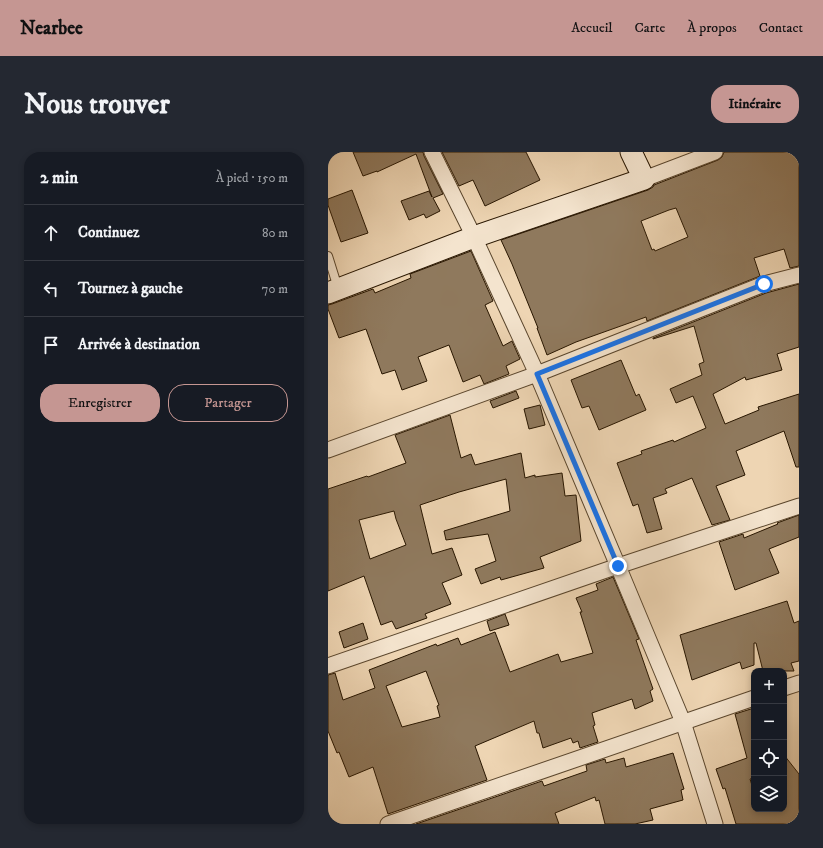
<!DOCTYPE html>
<html lang="fr">
<head>
<meta charset="utf-8">
<style>
	:root { --surface:#171b24; --page:#242831; --text:#f1f3f6; --muted:#9ea1a6; --line:#363941; --accent:#c59692 }
	body { margin:0; font-family:"IM FELL DW Pica",serif; background:var(--page); color:var(--text) }
	.controls { position:absolute; right:12px; bottom:12px; display:grid; overflow:hidden; border-radius:8px; box-shadow:0 2px 6px #0003 }
	.controls button { width:36px; height:36px; display:grid; place-items:center; padding:0; border:0; border-bottom:1px solid var(--line); background:var(--surface); color:var(--text); font:20px sans-serif }
	.stop { position:absolute; width:12px; height:12px; margin:-9px; border:3px solid #1a73e8; border-radius:50%; background:#fff }
	.stop.end { background:#1a73e8; border-color:#fff; box-shadow:0 1px 4px #0008 }
	.list { margin:0; padding:0; list-style:none }
	h2 { display:flex; justify-content:space-between; align-items:center; height:52px; margin:0; padding:0 16px; font-size:17px }
	h2 small { font-size:13px; font-weight:400; color:var(--muted) }
	.list li { display:grid; grid-template-columns:26px 1fr auto; gap:12px; align-items:center; box-sizing:border-box; height:56px; padding:0 16px; border-top:1px solid var(--line) }
	.list b { display:block; font-size:15px; white-space:nowrap }
	.list em { font-size:13px; font-style:normal; color:var(--muted) }
	.actions { display:flex; gap:8px; padding:12px 16px }
	.actions a { flex:1; padding:9px 0; border:1px solid var(--accent); border-radius:16px; text-align:center; font-size:14px; color:var(--accent) }
	.actions .main { background:var(--accent); color:#111 }
	.icon { flex:none; width:22px; height:22px; fill:none; stroke:currentColor; stroke-width:2; stroke-linecap:round; stroke-linejoin:round }
	.map { position:relative; flex:none; width:471px; height:672px; overflow:hidden; border-radius:16px }
	header { display:flex; align-items:center; gap:24px; box-sizing:border-box; height:56px; padding:0 20px; background:var(--accent); color:#111 }
	header strong { font-size:19px }
	nav { display:flex; gap:22px; margin-inline-start:auto; font-size:14px }
	.intro { display:flex; align-items:center; justify-content:space-between; box-sizing:border-box; height:96px; padding:0 24px }
	h1 { margin:0; font-size:28px }
	.button { padding:10px 18px; border-radius:16px; background:var(--accent); color:#111; font-size:14px; font-weight:700 }
	main { display:flex; gap:24px; padding:0 24px }
	aside { flex:1; background:var(--surface); border-radius:16px; box-shadow:0 2px 6px #0003 }
	.map>svg:first-child { display:block }
	.building { fill:#8f795d; stroke:#281600; fill-rule:evenodd }
	.lines { fill:none; stroke-linecap:round; stroke-linejoin:round }
	.lane-casing { stroke:#5a462d; stroke-width:10 }
	.street-casing { stroke:#5a462d; stroke-width:17 }
	.secondary-casing { stroke:#281600; stroke-width:23 }
	.lane { stroke:#f4e4ce; stroke-width:8 }
	.street { stroke:#f4e4ce; stroke-width:15 }
	.secondary { stroke:#f4e4ce; stroke-width:21 }
	.route { stroke:#1a73e8; stroke-width:5 }
</style>
</head>
<body>
<header>
<strong>Nearbee</strong>
<nav><a>Accueil</a><a>Carte</a><a>À propos</a><a>Contact</a></nav>
</header>
<div class="intro"><h1>Nous trouver</h1><a class="button">Itinéraire</a></div>
<main>
<aside>
<h2>2 min<small>À pied · 150 m</small></h2>
<ul class="list">
<li><svg class="icon" aria-label="ahead" viewBox="0 0 24 24"><path d="M12 20V5M6 11l6-6 6 6"/></svg><div><b>Continuez</b></div><em>80 m</em></li>
<li><svg class="icon" aria-label="left" viewBox="0 0 24 24"><path d="M17 20v-9H6M10 6l-5 5 5 5"/></svg><div><b>Tournez à gauche</b></div><em>70 m</em></li>
<li><svg class="icon" aria-label="arrive" viewBox="0 0 24 24"><path d="M6 21V4h12l-3 4 3 4H6"/></svg><div><b>Arrivée à destination</b></div></li>
</ul>
<div class="actions"><a class="main">Enregistrer</a><a>Partager</a></div>
</aside>
<div class="map">
<svg width="471" height="672" viewBox="0 0 471 672">
	<rect width="100%" height="100%" fill="#eed5b3"/>
	<filter id="stains"><feTurbulence type="fractalNoise" baseFrequency=".005" numOctaves="4"/><feColorMatrix values="0 0 0 0 .2 0 0 0 0 .09 0 0 0 0 .02 0 0 0 .5 -.17"/></filter>
	<radialGradient id="worn" r=".72"><stop offset=".6" stop-color="#630" stop-opacity="0"/><stop offset="1" stop-color="#630" stop-opacity=".3"/></radialGradient>
	<g class="building">
		<polygon points="25,0 95,0 96,4 115,42 105,46 112,59 98,66 96,62 81,68 73,49 101,39 104,45 88,2 49,20 49,19 35,24"/>
		<polygon points="114,0 198,0 212,28 157,54 145,28 131,34"/>
		<path d="M396,0H471V114L462,116L456,97L426,106L432,124L319,169L318,165L248,190L219,203L209,176H210L184,112L173,88L320,38L325,35L326,33L390,8L394,5ZM348,56L360,85L327,99L326,97L324,98L313,69L341,58Z"/>
		<polygon points="24,38 40,81 13,90 0,53 0,47"/>
		<polygon points="143,99 165,149 157,153 175,194 184,189 192,207 178,214 181,222 156,232 152,223 135,230 121,193 90,205 99,229 74,238 67,218 54,222 38,177 11,186 0,157 0,153 4,152 45,137 47,141 83,126 82,122"/>
		<polygon points="471,132 471,195 449,202 454,218 418,228 417,225 385,242 397,272 431,258 430,255 471,242 471,315 468,315 456,279 408,299 417,323 388,334 402,368 384,373 364,326 337,337 339,341 325,346 334,377 319,381 310,352 305,354 289,311 314,302 313,299 345,288 346,290 378,276 365,244 348,251 342,237 374,223 371,212 376,210 366,174 325,187 325,186 438,141"/>
		<polygon points="293,208 308,244 311,242 318,258 271,278 261,254 254,256 243,228"/>
		<polygon points="188,239 191,246 165,256 162,249"/>
		<polygon points="212,253 217,273 201,277 196,257"/>
		<path d="M122,263L133,306L143,302L147,313L193,301L197,326L207,323V325L234,321L237,344L248,343L253,389L212,405L216,416L173,428L172,425L153,432L147,417L168,409L160,382L118,388L116,379L182,359L178,327L131,340L92,353L104,402L124,396L134,423L114,431L123,452L97,462L99,466L68,477L64,469L53,473L36,424L0,439V337L39,324L40,325L78,311L67,283ZM66,359L68,367L78,393L42,407L31,368Z"/>
		<polygon points="471,363 471,385 441,397 451,421 407,438 391,390 415,382 416,386 450,372 449,371"/>
		<path d="M285,425L311,487L308,488L325,537L322,539L325,549L307,557L304,547L264,561L267,573L265,574L270,590L252,596L250,589L245,591L243,586L215,596L211,581H209L206,569L147,594L159,628L60,662L45,615L21,625L11,600L9,601L0,579V523L7,521L15,548L47,536L41,518L108,492L109,494L130,486L133,493L167,480L182,520L230,502L233,510L265,501L252,460H254L248,446L270,438L268,432ZM98,519L111,553L109,554L112,565L74,575L58,534Z"/>
		<polygon points="459,449 466,471 471,469 471,509 463,511 466,519 435,519 428,491 426,491 426,513 414,517 412,510 364,528 352,483"/>
		<polygon points="177,462 181,473 162,479 159,469"/>
		<polygon points="35,471 40,487 16,496 11,480"/>
		<polygon points="426,556 426,626 422,627 426,640 426,657 456,657 456,603 471,622 471,672 408,672 397,636 395,637 388,617 419,606 407,562"/>
		<polygon points="345,601 356,637 353,638 355,648 322,657 325,668 307,672 277,672 271,648 268,649 267,645 227,661 231,672 88,672 214,629 216,634 259,619 258,613 277,607 278,611 296,606 298,615"/>
	</g>
	<g class="lines">
		<g class="lane-casing">
			<polyline id="lane" points="0,104 10,136"/>
		</g>
		<g class="street-casing">
			<g id="street">
				<polyline points="104,0 146,85 209,222 290,414 355,570 387,672"/>
				<polyline points="316,27 387,0"/>
				<polyline points="0,298 209,222 436,132 471,123"/>
				<polyline points="0,514 290,414 471,354"/>
				<polyline points="456,536 471,531"/>
				<polyline points="60,672 426,546"/>
			</g>
		</g>
		<g class="secondary-casing">
			<polyline id="secondary" points="0,141 146,85 316,27 303,0"/>
		</g>
		<use href="#lane" class="lane"/>
		<use href="#street" class="street"/>
		<use href="#secondary" class="secondary"/>
	</g>
	<g class="lines">
		<polyline class="route" points="290,414 209,222 436,132"/>
	</g>
	<rect width="100%" height="100%" filter="url(#stains)"/>
	<rect width="100%" height="100%" fill="url(#worn)"/>
</svg>
<div class="controls">
<button>+</button>
<button>−</button>
<button><svg class="icon" aria-label="locate" viewBox="0 0 24 24"><circle cx="12" cy="12" r="6"/><path d="M12 2v4M12 18v4M2 12h4M18 12h4"/></svg></button>
<button><svg class="icon" aria-label="layers" viewBox="0 0 24 24"><path d="M12 4l9 5-9 5-9-5zM3 14l9 5 9-5"/></svg></button>
</div>
<div class="stop" style="left:436px;top:132px"></div>
<div class="stop end" style="left:290px;top:414px"></div>
</div>
</main>
</body>
</html>
